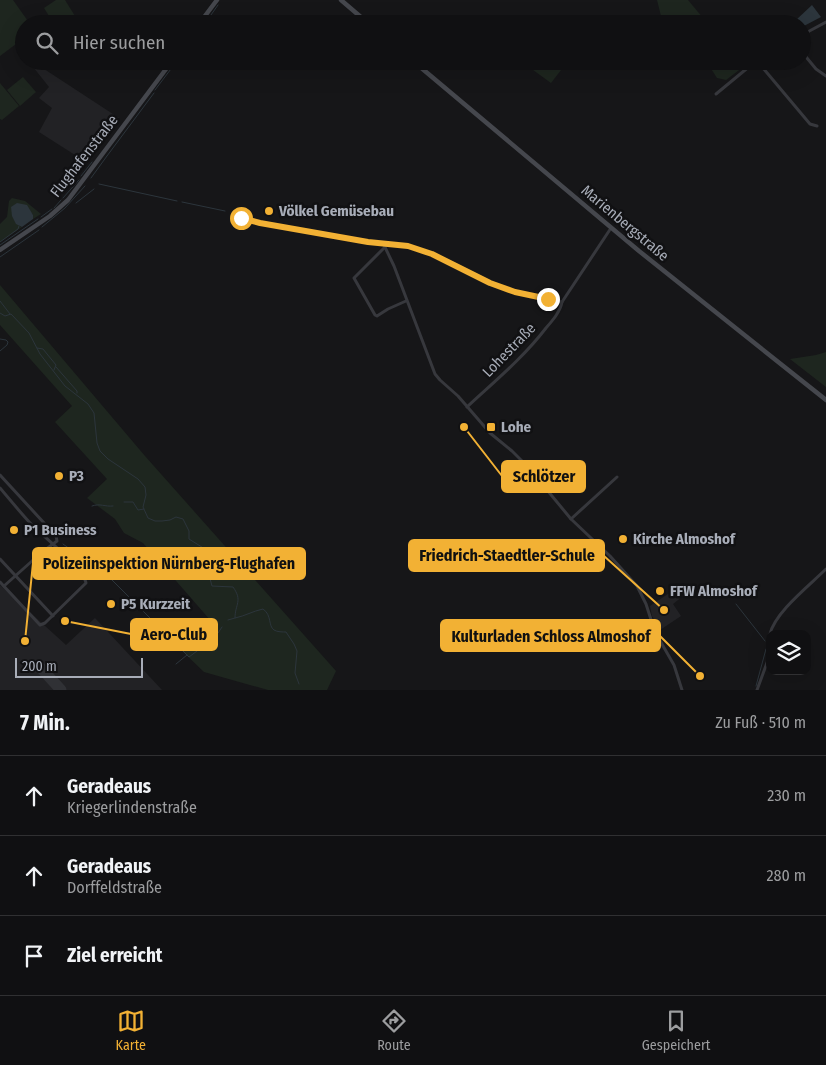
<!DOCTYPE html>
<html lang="de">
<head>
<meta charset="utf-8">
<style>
	:root { --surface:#101012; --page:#19191b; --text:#f1f3f6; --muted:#9c9d9f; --line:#303032; --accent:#f2b134 }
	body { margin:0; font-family:"Fira Sans Condensed",sans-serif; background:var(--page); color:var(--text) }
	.controls { position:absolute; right:15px; bottom:15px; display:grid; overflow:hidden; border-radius:10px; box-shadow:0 5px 20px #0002 }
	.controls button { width:45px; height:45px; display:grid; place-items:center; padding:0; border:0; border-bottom:1px solid var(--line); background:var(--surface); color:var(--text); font:25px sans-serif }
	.scale { position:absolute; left:15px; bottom:12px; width:128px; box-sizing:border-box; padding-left:5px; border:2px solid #a8adb8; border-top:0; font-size:14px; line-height:18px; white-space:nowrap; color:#a8adb8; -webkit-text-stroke:4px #111113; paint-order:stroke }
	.stop { position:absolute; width:15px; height:15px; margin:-11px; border:4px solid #f2b134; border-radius:50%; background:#fff }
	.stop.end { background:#f2b134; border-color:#fff; box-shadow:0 1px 5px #0008 }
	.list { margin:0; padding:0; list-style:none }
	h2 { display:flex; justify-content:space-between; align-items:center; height:65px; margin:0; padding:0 20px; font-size:21px }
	h2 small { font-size:16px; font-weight:400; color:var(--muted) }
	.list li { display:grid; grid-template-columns:32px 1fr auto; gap:15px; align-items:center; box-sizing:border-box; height:80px; padding:0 20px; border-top:1px solid var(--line) }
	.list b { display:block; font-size:19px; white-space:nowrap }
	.list p { margin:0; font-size:16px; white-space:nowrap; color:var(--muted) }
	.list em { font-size:16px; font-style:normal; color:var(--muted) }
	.icon { flex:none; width:28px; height:28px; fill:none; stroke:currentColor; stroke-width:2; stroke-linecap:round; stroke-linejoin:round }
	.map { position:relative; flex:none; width:826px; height:690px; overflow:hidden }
	.search { position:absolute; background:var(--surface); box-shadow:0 5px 20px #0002; left:15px; right:15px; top:15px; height:55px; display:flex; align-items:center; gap:12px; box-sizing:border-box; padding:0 18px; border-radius:28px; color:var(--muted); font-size:19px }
	.sheet { height:305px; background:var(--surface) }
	nav { display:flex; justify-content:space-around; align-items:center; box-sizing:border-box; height:70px; border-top:1px solid var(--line); background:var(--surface); font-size:14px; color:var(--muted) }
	nav a { display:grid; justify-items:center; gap:2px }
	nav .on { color:var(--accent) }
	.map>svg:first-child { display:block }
	.built { fill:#222225 }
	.green { fill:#1e261f }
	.water { fill:#2c353c }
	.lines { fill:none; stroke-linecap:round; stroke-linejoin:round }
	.stream { stroke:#2c353c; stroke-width:1 }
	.taxiway { stroke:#303135; stroke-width:11 }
	.street { stroke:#37383d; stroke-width:3 }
	.secondary { stroke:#45474d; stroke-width:4.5 }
	.route { stroke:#f2b134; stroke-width:6 }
	.poi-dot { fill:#f2b134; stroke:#111113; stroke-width:2 }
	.labels { text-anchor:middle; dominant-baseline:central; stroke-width:5; stroke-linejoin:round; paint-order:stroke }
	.street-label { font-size:15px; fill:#a8adb8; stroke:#111113 }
	.poi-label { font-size:15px; font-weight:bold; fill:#a8adb8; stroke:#111113; text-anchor:start }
	.leader { fill:none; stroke:#f2b134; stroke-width:2 }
	.callout-dot { fill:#f2b134; stroke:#111113; stroke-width:2 }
	.callout { fill:#f2b134; stroke:#f2b134; stroke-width:2 }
	.callout-label { font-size:16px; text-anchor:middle; font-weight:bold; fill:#111 }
</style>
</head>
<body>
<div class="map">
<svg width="826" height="690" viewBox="0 0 826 690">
	<rect width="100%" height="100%" fill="#161618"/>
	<g class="built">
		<polygon points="38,65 119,118 86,162 39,132 52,108 39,98 49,87 34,68"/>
		<polygon points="0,585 66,645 95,618 162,690 0,690"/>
		<polygon points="677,588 683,596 673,604 681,616 660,630 652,616 650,606"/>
	</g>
	<g class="green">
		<polygon points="0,0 13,0 30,24 24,24 24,38 0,56"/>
		<polygon points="56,0 65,0 78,21 74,24 54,24 44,8"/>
		<polygon points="657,0 688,0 708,24 666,24 661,16"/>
		<polygon points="532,61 568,61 551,83 529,67"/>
		<polygon points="706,61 751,61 726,80 717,78"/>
		<polygon points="23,77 36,92 20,106 7,90"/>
		<polygon points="0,83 19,106 2,120 0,119"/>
		<polygon points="12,198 25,201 41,214 33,219 33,215 26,207 19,226 22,227 0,242 0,224 7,217 9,201"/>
		<polygon points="0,285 145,456 336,671 327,690 268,690 204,672 179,648 211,621 143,543 124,533 115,519 87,498 107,479 55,422 72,406 0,325"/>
		<polygon points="826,352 826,387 790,359 816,355"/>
	</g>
	<g class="water">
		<polygon points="812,5 821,17 802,27 802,24 797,24 795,21"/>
		<polygon points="17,203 27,205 33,215 33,219 22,227 16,224 12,216 11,207"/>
	</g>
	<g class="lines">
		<g class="stream">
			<polyline points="206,22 218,5"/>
			<polyline points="155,90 177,61"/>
			<polyline points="107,156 154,93"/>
			<polyline points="81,176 92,162"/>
			<polyline points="91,178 107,156"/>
			<polyline points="99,184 177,201"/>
			<polyline points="63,198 79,180"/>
			<polyline points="182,202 225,211"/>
			<polyline points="76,203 94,189"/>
			<polyline points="54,208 61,200"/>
			<polyline points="41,217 52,209"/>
			<polyline points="42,227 65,208 85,186"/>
			<polyline points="0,242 18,229 19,226"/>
			<polyline points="0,245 38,219"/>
			<polyline points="0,257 39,230"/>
			<polyline points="0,301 10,314"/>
			<polyline points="0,313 5,316 11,314 29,333 40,354 65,386 88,404 94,413 97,443 100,451 108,459 138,479 145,487 146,495 143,507 148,518 155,521 162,521 170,520 176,517 183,519 189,531 189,539 205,549 208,559"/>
			<polyline points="0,339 6,340 8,342 7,345 0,351"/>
			<polyline points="37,348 43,349 56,365 54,370"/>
			<polyline points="56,367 77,391 77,393"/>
			<polyline points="124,502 133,502 138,510 144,509"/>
			<path d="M92,506C100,503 105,507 113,506"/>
			<polyline points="63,544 96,568"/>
			<path d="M209,575L212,586L233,587C243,601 235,604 235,618C245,616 253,611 263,609C272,615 268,626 274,630C277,632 283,632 286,632L294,644L297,651L295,673L299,684"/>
			<polyline points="109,577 189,657 201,648 205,638 218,633 222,627"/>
			<polyline points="736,604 765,641"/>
			<polyline points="228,620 235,618"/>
			<polyline points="176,664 187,655"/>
			<polyline points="756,686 766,649"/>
		</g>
		<polyline class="taxiway" points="41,668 61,690"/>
		<g class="street">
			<polyline points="802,35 826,22"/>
			<polyline points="802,52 816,69 826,76"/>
			<polyline points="757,61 810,124 817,126"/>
			<polyline points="716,94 756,61"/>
			<polyline points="241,218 260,223 368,242 408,246 432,254 477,277 502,288 535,297 562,302"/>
			<polyline points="383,243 394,266 435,374 440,380 458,396 490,433 512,451 528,467 571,519 610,556 637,586 646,604 655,632 674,665 682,690"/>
			<polyline points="385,247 354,278 375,315 377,316 388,309 406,301"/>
			<path d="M467,407C495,381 523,358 546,328C553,320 560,312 562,302L611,228"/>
			<polyline points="0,475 56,536 57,541 41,553 4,586"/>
			<path d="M0,488C10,500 20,512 31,524C43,536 83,568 86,583L45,623L40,625L0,582"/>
			<polyline points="571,519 617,477"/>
			<polyline points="0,559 53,616"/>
			<path d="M770,634C775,612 810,585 826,569"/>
			<polyline points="757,690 768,660 770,636"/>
		</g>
		<g class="secondary">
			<polyline points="341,0 369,24"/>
			<polyline points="199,24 217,0"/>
			<polyline points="413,61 639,251 826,400"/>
			<polyline points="0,250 50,216 68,200 172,61"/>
		</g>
	</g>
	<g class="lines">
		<polyline class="route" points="241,218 260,223 368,242 408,246 432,254 490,283 515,292 548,299"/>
	</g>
	<g class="poi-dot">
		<circle cx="269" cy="211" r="5"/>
		<rect x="486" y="422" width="10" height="10" rx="2.5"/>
		<circle cx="59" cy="476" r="5"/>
		<circle cx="14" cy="530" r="5"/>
		<circle cx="623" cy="539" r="5"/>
		<circle cx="660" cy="591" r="5"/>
		<circle cx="111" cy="604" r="5"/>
	</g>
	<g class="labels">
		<g class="street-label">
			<text transform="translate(84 156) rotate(-52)">Flughafenstraße</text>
			<text transform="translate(625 223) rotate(40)">Marienbergstraße</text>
			<text transform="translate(509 350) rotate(-46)">Lohestraße</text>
		</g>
		<g class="poi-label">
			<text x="279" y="211">Völkel Gemüsebau</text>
			<text x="501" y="427">Lohe</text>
			<text x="69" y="476">P3</text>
			<text x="24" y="530">P1 Business</text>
			<text x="633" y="539">Kirche Almoshof</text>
			<text x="670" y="591">FFW Almoshof</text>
			<text x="121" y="604">P5 Kurzzeit</text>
		</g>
	</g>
	<path class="leader" d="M464 427L502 476M664 610L604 556M25 641L33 563M65 621L131 634M700 676L660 636"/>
	<g class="callout-dot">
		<circle cx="464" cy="427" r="5"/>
		<circle cx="664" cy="610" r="5"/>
		<circle cx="25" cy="641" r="5"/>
		<circle cx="65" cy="621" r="5"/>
		<circle cx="700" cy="676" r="5"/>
	</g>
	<g class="callout">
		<rect x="502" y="461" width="83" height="31" rx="5"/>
		<rect x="409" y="540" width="195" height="31" rx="5"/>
		<rect x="33" y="548" width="272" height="31" rx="5"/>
		<rect x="131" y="619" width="86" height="31" rx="5"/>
		<rect x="441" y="620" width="219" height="31" rx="5"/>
	</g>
	<g class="callout-label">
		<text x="544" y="482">Schlötzer</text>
		<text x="507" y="561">Friedrich-Staedtler-Schule</text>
		<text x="169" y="569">Polizeiinspektion Nürnberg-Flughafen</text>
		<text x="174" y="640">Aero-Club</text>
		<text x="551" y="642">Kulturladen Schloss Almoshof</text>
	</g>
</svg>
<div class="controls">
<button><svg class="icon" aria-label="layers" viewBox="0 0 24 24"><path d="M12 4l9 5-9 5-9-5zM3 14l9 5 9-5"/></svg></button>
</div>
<div class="scale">200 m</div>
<div class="stop" style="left:241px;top:218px"></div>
<div class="stop end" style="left:548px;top:299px"></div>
<div class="search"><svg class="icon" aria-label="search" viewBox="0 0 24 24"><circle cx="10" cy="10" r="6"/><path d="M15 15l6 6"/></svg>Hier suchen</div>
</div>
<section class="sheet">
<h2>7 Min.<small>Zu Fuß · 510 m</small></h2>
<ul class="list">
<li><svg class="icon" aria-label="ahead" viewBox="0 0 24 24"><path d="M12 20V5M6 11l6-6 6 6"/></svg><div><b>Geradeaus</b><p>Kriegerlindenstraße</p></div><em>230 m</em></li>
<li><svg class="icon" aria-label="ahead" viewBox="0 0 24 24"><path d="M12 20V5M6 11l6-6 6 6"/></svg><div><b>Geradeaus</b><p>Dorffeldstraße</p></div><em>280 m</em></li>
<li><svg class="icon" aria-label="arrive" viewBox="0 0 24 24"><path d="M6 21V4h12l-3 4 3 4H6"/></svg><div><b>Ziel erreicht</b></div></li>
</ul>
</section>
<nav>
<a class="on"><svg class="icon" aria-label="map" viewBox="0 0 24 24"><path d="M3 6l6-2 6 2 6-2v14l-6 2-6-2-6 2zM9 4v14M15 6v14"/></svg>Karte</a>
<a><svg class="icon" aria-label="directions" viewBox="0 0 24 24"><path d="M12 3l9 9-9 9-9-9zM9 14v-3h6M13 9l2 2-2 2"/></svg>Route</a>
<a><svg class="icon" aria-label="saved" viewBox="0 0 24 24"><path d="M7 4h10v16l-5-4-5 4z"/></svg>Gespeichert</a>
</nav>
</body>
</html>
